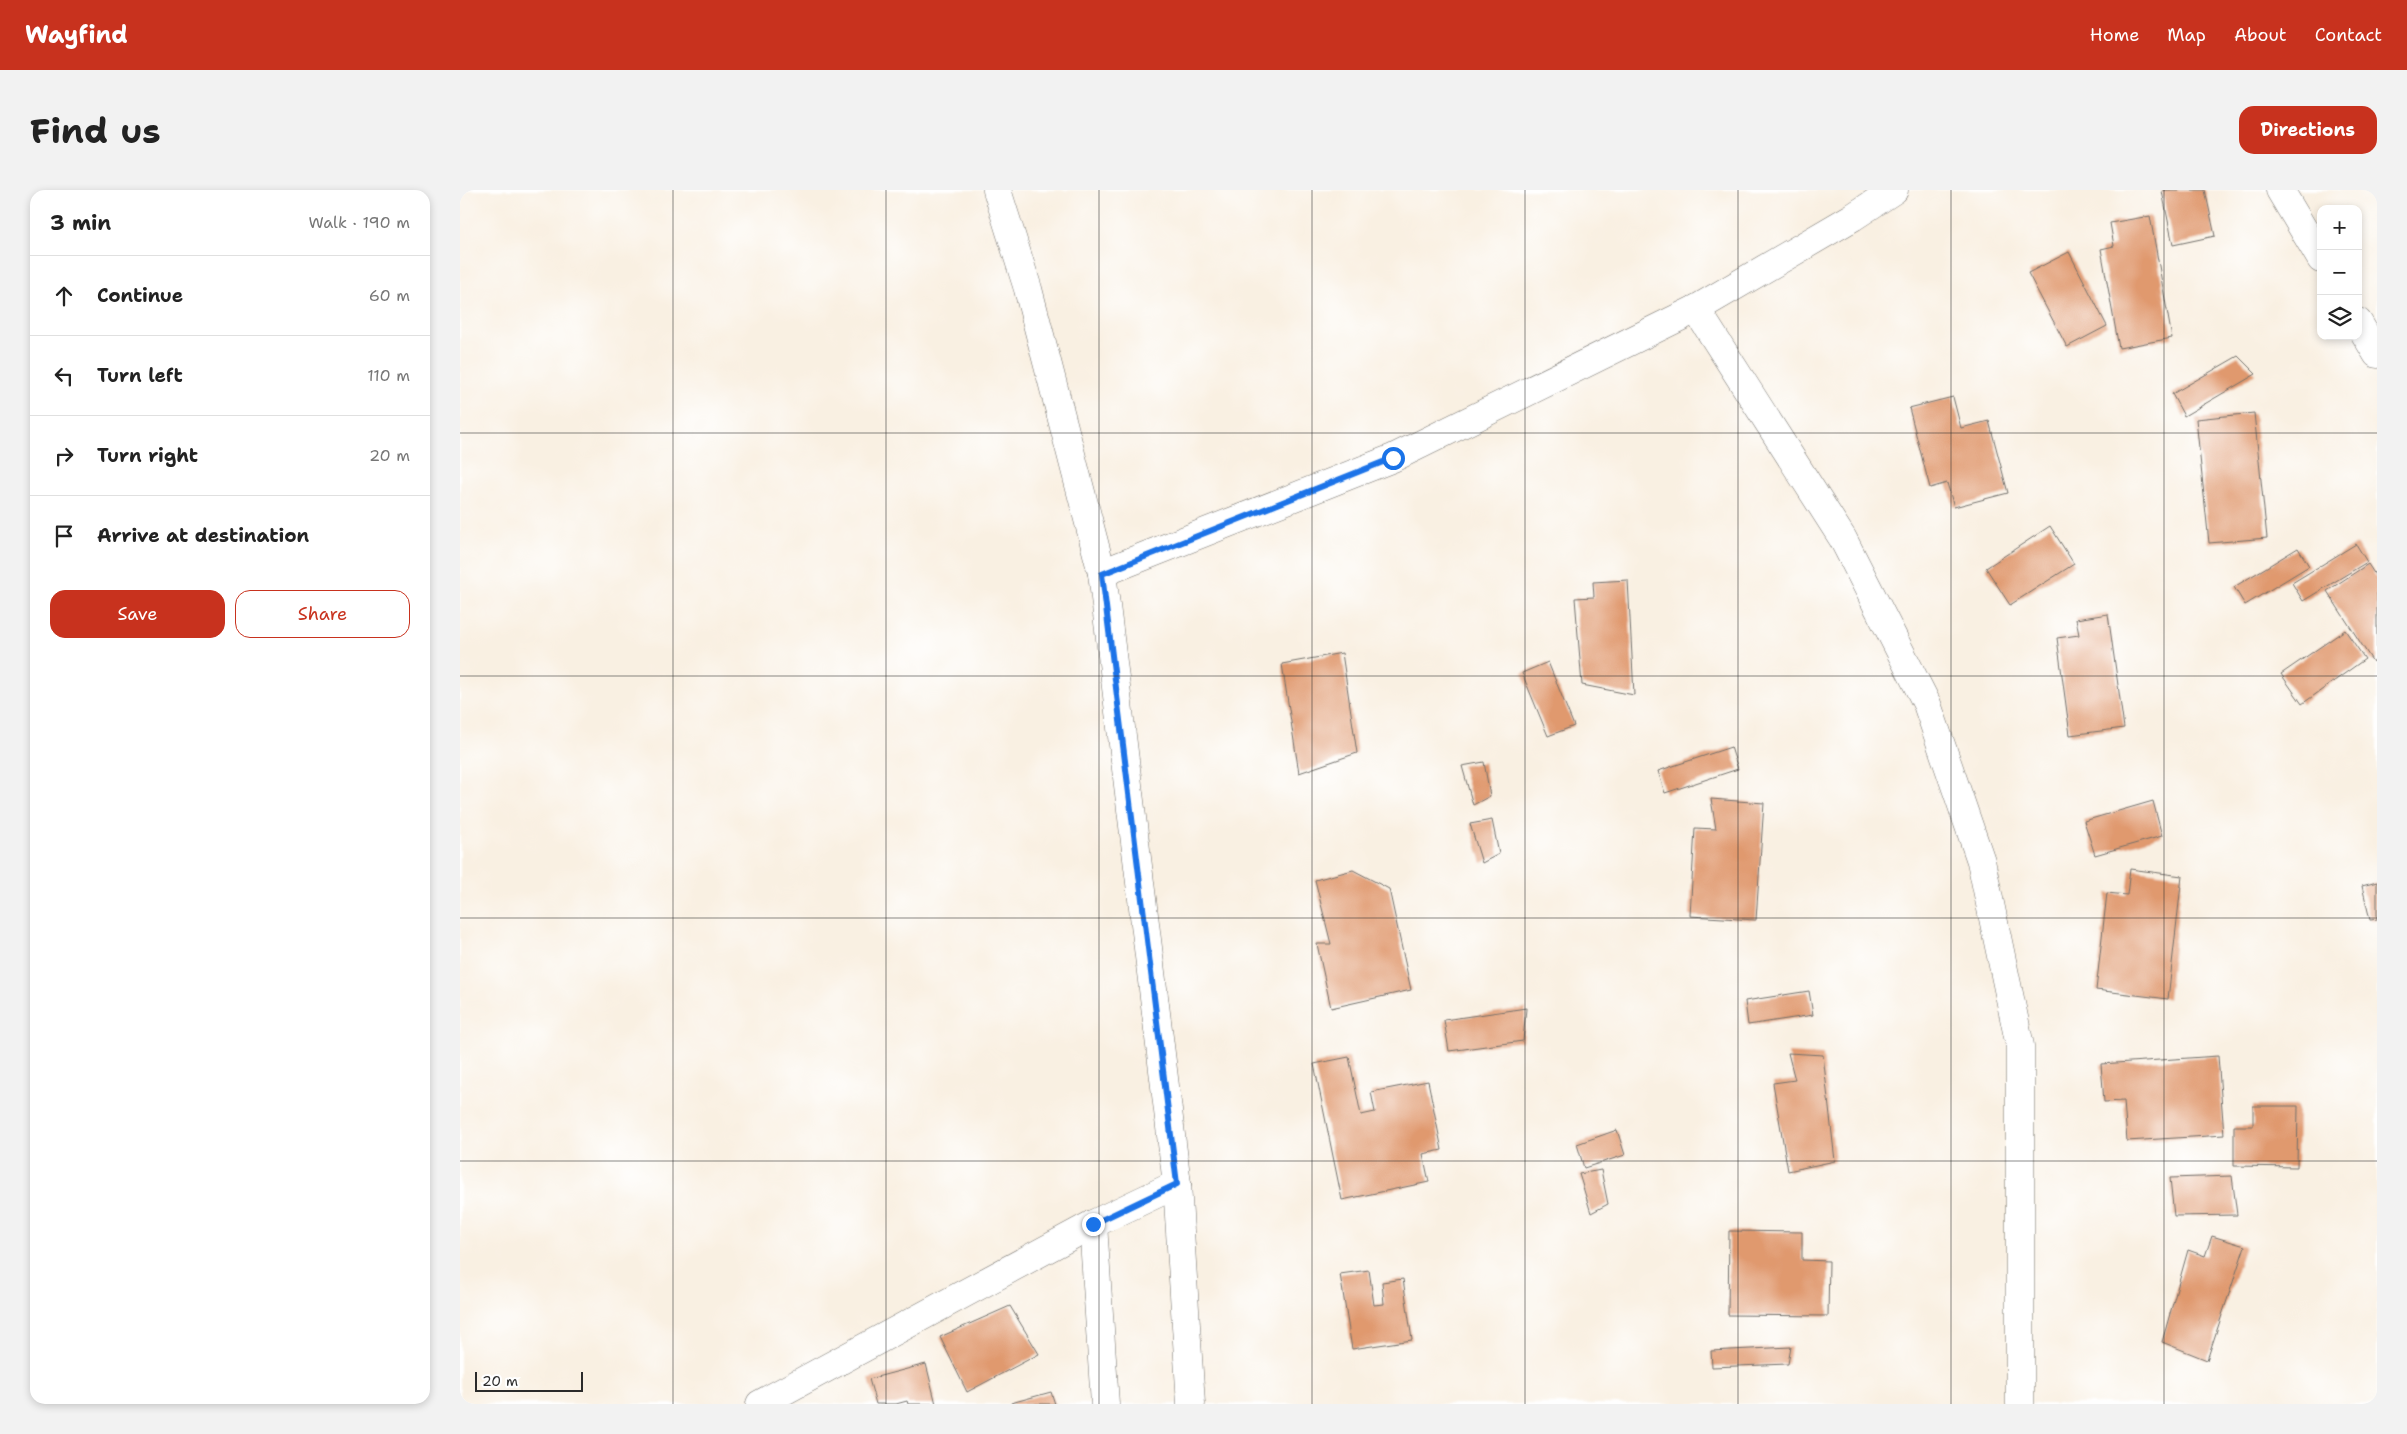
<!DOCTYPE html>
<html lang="en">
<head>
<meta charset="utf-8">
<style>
	:root { --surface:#fff; --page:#f2f2f2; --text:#222; --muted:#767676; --line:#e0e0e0; --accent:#c8321e }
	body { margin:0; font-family:"Shantell Sans",sans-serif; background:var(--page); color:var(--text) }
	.controls { position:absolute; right:15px; top:15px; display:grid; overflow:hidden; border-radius:10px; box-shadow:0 2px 8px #0003 }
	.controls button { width:45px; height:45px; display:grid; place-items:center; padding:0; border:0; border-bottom:1px solid var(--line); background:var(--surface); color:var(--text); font:25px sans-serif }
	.scale { position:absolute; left:15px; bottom:12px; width:108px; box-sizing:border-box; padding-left:5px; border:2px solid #2b2b2b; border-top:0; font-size:14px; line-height:18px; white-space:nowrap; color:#2b2b2b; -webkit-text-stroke:4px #fff; paint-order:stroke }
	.stop { position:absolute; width:15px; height:15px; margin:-11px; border:4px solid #1a73e8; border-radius:50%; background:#fff }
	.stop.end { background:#1a73e8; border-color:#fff; box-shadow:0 1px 5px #0008 }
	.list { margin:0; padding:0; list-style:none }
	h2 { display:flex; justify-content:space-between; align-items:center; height:65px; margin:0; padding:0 20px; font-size:21px }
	h2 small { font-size:16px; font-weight:400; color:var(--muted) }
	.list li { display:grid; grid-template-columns:32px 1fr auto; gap:15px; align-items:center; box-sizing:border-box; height:80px; padding:0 20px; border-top:1px solid var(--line) }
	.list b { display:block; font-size:19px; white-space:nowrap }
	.list em { font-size:16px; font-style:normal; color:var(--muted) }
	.actions { display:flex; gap:10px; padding:15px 20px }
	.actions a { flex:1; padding:11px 0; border:1px solid var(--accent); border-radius:15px; text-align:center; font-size:18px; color:var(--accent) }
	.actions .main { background:var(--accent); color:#fff }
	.icon { flex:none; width:28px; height:28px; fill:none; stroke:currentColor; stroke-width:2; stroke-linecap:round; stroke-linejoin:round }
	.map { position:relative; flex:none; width:1917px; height:1214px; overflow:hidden; border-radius:15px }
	header { display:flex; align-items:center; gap:30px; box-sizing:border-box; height:70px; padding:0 25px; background:var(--accent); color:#fff }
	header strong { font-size:24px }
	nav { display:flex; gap:28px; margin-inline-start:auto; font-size:18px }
	.intro { display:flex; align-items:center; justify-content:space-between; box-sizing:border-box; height:120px; padding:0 30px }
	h1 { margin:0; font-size:35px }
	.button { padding:12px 22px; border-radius:15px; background:var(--accent); color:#fff; font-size:18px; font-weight:700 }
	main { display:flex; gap:30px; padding:0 30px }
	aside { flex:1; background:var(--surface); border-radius:15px; box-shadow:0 2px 8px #0003 }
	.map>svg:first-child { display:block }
	.building { fill:#e0996e }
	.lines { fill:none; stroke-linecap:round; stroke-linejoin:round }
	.street-casing { stroke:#73706b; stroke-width:29 }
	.secondary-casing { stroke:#73706b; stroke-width:29 }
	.street { stroke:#fff; stroke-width:28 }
	.secondary { stroke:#fff; stroke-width:28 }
	.route { stroke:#1a73e8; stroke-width:6 }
	.grid { fill:none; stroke:#2b2b2b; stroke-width:1; stroke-opacity:0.55 }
</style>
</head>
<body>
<header>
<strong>Wayfind</strong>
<nav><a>Home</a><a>Map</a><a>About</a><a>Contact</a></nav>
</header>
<div class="intro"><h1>Find us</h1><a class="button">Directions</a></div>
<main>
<aside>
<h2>3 min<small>Walk · 190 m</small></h2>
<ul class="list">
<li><svg class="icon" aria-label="ahead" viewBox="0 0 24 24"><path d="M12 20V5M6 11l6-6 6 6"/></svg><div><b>Continue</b></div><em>60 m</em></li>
<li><svg class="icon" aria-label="left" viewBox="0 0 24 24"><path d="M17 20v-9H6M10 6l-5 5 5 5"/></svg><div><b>Turn left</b></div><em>110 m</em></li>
<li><svg class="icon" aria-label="right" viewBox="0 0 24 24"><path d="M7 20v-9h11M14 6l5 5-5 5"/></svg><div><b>Turn right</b></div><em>20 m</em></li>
<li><svg class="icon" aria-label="arrive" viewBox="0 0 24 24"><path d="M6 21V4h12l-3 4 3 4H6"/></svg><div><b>Arrive at destination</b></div></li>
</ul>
<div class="actions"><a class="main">Save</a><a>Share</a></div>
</aside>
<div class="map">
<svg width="1917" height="1214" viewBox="0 0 1917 1214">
	<rect width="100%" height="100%" fill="#fff"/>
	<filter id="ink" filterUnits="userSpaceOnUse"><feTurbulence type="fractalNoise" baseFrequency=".02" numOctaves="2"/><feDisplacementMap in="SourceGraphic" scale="10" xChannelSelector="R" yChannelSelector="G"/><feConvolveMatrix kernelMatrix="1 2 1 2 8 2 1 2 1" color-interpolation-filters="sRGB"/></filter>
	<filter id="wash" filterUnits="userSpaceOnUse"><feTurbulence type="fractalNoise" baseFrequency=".0096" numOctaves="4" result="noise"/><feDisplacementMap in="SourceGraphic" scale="20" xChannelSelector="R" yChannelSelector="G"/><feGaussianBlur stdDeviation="1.12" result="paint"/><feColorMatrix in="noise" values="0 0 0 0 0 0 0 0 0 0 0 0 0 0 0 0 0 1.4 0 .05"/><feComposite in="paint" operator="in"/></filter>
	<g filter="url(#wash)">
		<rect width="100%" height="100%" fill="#f9f0e2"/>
		<g id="blocks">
			<g class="building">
				<polygon points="1708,0 1745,0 1755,46 1713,55 1702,1"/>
				<polygon points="1690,26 1712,148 1659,158 1641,59 1654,56 1650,33"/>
				<polygon points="1609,62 1647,136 1607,157 1568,83"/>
				<polygon points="1778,166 1796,184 1724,226 1712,204"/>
				<polygon points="1493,207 1501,238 1529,231 1548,303 1494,317 1487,293 1470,298 1449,218"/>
				<polygon points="1794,223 1807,348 1749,353 1736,229"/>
				<polygon points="1590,336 1614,374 1550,415 1526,378"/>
				<polygon points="1896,354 1907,372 1843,411 1832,393"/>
				<polygon points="1838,358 1849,376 1785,415 1774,397"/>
				<polygon points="1908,374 1917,388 1917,469 1913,472 1867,401"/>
				<polygon points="1168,390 1174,505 1122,495 1115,408 1134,407 1133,392"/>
				<polygon points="1648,424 1664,538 1610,545 1597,448 1619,445 1616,429"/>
				<polygon points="1885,440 1905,469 1842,514 1821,484"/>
				<polygon points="882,463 897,563 839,583 822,474"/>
				<polygon points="1088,472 1114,536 1088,546 1062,483"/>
				<polygon points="1271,557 1278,579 1205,603 1198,581"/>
				<polygon points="1024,572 1030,606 1013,615 1002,576"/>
				<polygon points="1251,609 1304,613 1296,730 1230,726 1235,638 1256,639"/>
				<polygon points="1693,611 1702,646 1635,665 1624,631"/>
				<polygon points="1032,630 1039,664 1022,673 1010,634"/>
				<polygon points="1670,679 1722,686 1708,809 1636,800 1647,703 1667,705"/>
				<polygon points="893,680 929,699 951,800 871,818 857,754 871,754 855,690"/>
				<polygon points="1917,692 1917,729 1910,730 1902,696"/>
				<polygon points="1349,801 1353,825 1288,835 1285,811"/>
				<polygon points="1066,818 1063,851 989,861 984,830"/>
				<polygon points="1328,863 1363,865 1375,971 1328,981 1313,893 1335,890"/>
				<polygon points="1758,866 1764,945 1667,951 1664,911 1644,912 1641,874"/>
				<polygon points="889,867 901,925 915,922 911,902 968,891 982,960 963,964 969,992 882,1010 854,874"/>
				<polygon points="1793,916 1838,916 1837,977 1774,976 1774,936 1793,936"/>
				<polygon points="1157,940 1165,965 1124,978 1117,954"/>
				<polygon points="1141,980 1148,1014 1131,1023 1119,984"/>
				<polygon points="1772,986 1777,1025 1714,1026 1710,988"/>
				<polygon points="1269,1041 1342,1042 1342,1070 1369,1071 1368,1126 1268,1125"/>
				<polygon points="1752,1046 1785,1056 1747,1170 1702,1152 1728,1060 1745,1066"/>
				<polygon points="909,1080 914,1115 924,1114 922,1092 943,1089 952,1150 892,1159 880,1084"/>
				<polygon points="550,1116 579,1164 507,1202 480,1147"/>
				<polygon points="1331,1157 1328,1174 1252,1177 1251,1161"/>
				<polygon points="466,1174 476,1214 448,1214 447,1211 436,1214 416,1214 409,1189"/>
				<polygon points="591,1202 595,1214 551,1214 551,1213"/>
			</g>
		</g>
	</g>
	<g filter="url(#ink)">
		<use href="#blocks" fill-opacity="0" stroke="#73706b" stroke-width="1"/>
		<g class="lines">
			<g class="street-casing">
				<g id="street">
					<polyline points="1820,0 1861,69"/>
					<polyline points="1236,119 1383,349 1467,514 1521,671 1560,856 1560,1214"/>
					<polyline points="1898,132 1917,164"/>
					<polyline points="642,383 933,268 1236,119 1393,27 1434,0"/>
					<polyline points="633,1034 645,1214"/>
					<polyline points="300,1214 633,1034 717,994"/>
				</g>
			</g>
			<g class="secondary-casing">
				<polyline id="secondary" points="537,0 568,99 642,383 717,994 731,1214"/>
			</g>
			<use href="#street" class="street"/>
			<use href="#secondary" class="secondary"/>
		</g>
	</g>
	<g class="lines" filter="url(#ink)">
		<polyline class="route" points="633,1034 717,994 642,384 933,268"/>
	</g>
	<path class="grid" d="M213,0V1214M426,0V1214M639,0V1214M852,0V1214M1065,0V1214M1278,0V1214M1491,0V1214M1704,0V1214M0,243H1917M0,486H1917M0,728H1917M0,971H1917"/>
</svg>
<div class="controls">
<button>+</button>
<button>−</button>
<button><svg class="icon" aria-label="layers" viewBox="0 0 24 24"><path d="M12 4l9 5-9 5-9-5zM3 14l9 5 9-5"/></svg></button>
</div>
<div class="scale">20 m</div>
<div class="stop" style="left:933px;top:268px"></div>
<div class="stop end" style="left:633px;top:1034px"></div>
</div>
</main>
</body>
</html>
